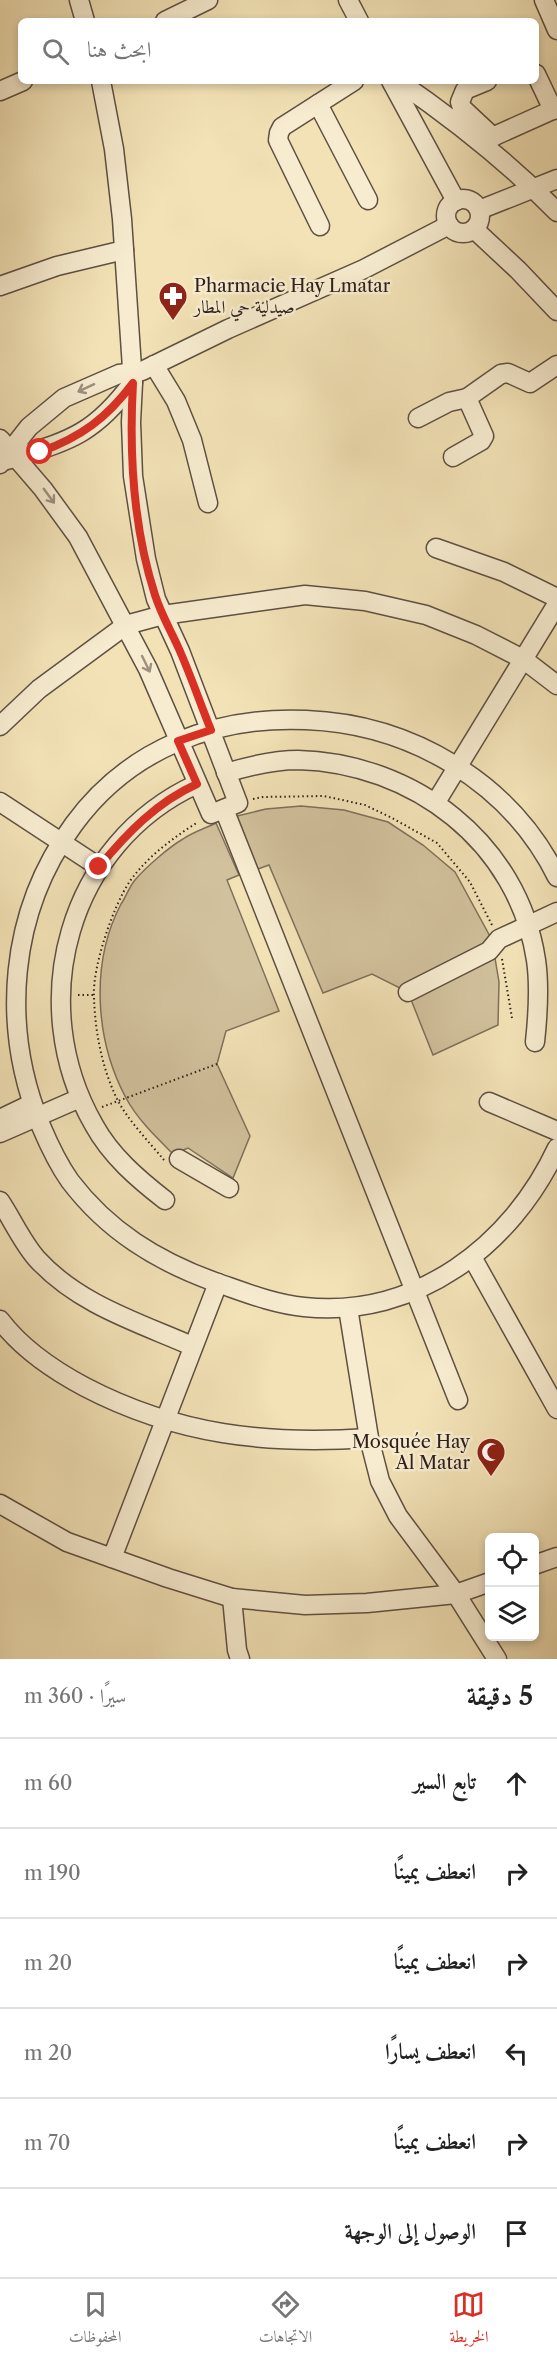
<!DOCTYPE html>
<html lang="ar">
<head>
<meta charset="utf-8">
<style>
	:root { --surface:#fff; --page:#f6f6f6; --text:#222; --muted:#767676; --line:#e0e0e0; --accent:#d93025 }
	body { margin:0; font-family:"Libre Caslon Text",Amiri,serif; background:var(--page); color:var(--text); direction:rtl }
	.controls { position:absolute; right:18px; bottom:18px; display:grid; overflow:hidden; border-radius:9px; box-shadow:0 3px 9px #0003 }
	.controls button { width:54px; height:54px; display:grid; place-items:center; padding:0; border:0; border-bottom:2px solid var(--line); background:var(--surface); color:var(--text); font:30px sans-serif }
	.stop { position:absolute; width:18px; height:18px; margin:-14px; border:4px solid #d93025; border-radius:50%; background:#fff }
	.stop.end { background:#d93025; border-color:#fff; box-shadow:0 2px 6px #0008 }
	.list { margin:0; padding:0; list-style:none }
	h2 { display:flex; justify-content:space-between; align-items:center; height:78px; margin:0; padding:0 24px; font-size:26px }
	h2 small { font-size:20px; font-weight:400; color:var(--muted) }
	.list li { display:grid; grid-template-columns:39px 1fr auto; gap:18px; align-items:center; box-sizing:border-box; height:90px; padding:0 24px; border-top:2px solid var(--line) }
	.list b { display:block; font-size:22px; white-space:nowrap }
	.list em { font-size:20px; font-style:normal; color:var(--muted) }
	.icon { flex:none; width:33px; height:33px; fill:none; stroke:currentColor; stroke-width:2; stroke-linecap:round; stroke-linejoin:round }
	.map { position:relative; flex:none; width:557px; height:1659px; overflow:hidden; direction:ltr }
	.search { position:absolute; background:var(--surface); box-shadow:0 3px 9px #0003; left:18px; right:18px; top:18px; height:66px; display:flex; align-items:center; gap:15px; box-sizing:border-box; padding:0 21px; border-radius:9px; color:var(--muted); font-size:22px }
	.sheet { height:618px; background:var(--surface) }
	nav { display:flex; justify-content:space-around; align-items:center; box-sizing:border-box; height:84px; border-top:2px solid var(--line); background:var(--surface); font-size:16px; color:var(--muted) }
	nav a { display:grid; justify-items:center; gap:3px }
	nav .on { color:var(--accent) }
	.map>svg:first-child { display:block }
	.green { fill:#d1c19c; stroke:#7f705c; stroke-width:1.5 }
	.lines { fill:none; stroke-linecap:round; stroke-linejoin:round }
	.minor-casing { stroke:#5e5042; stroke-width:21 }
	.path { stroke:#2d201c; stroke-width:2; stroke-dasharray:1.5 3; stroke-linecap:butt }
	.minor { stroke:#f7ecd0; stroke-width:18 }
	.oneway { stroke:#9c907f }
	.route { stroke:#d93025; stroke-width:8 }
	.labels { text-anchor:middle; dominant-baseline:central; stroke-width:5; stroke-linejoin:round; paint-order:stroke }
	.poi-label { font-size:18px; fill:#2d201c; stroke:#f7ecd0; text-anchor:start }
</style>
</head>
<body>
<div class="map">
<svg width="557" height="1659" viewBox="0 0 557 1659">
	<rect width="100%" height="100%" fill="#f2e2b6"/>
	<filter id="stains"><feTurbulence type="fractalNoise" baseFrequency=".00333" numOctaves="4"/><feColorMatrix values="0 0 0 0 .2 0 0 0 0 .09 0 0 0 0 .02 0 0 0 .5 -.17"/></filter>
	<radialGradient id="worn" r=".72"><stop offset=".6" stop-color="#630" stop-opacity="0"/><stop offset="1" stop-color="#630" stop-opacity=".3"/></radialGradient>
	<g class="green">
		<polygon points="301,806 344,810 388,822 423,845 455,872 492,940 499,982 498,1025 433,1055 408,992 372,974 323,993 269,865 258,869 237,816 266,809"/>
		<path d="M216,823L239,875L227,880L279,1011L226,1031L217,1064L250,1136L233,1178L188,1148L173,1154C156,1137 138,1120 126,1098C95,1040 90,963 121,904C126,897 129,887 135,880C145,868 169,847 183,839C193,832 206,828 216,823Z"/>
	</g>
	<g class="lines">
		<g class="minor-casing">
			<g id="minor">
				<polyline points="79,0 85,21"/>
				<polyline points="348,0 359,21"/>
				<polyline points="544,0 557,30"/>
				<polyline points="165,21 208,0"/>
				<polyline points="536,74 553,110"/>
				<polyline points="391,81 456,201"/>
				<path d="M398,81C455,120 509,163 557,212"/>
				<polyline points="487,81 465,90 460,102 462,108 493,137"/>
				<polyline points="0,91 23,81"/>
				<polyline points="318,104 368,200"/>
				<polyline points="481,142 557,108"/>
				<circle cx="463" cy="216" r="17"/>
				<polyline points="479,210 557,179"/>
				<polyline points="320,226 278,140 279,133 282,127 354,81"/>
				<polyline points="474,229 518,270 557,311"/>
				<polyline points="0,286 57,266 124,250"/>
				<polyline points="154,365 176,401 192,440 208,503"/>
				<polyline points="467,398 501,374 508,373 530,383 557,365"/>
				<polyline points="418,418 449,402 467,398 484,436 481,441 453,457"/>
				<polyline points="0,439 43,489 78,537 148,669 211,814 238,803 180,651 156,599 146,559 133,476 131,422 133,383 122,219 114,149 101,81"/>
				<path d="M7,460C68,441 93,436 133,382"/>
				<polyline points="0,464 29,427 64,398 119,374 142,371 228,329 364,269 449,225"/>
				<polyline points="436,548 504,572 557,598"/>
				<polyline points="0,726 39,689 126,625 163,615 305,595 365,601 426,615 476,635 523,659 557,685"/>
				<path d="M226,773C249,766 273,760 298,760C413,763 518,842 536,960C540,987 538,1014 535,1042"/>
				<polyline points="0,802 99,867"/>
				<polyline points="436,802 557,604"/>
				<polyline points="224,809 458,1400"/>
				<path d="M557,877C510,782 411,724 306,720C214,716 129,749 74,824C9,912 0,1026 41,1126C49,1145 58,1164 70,1181C108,1231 157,1261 215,1282C244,1292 273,1304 304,1307C416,1319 512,1245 557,1148"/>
				<polyline points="408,992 489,951 499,939 557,912"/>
				<polyline points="489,1102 557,1131"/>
				<polyline points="0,1119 31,1104"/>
				<polyline points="0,1133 80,1098"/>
				<polyline points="179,1159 229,1188"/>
				<path d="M165,1200C138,1179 111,1156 94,1125C24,1003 68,843 197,784"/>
				<path d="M0,1201C12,1219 22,1242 37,1259C78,1304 137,1322 192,1346"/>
				<polyline points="472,1257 557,1409"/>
				<polyline points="348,1308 369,1438 380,1481 398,1516 456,1594 497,1659"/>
				<path d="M0,1320C22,1349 53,1370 85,1387C177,1435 267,1445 369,1438"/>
				<polyline points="0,1504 67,1542 168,1578 232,1598 305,1605 367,1603 456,1594 490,1582"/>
				<polyline points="112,1558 218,1283"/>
				<polyline points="534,1565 557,1557"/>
				<polyline points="232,1598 237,1650 240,1659"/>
			</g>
		</g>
		<g class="path">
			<polyline points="253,799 263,797 324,796 365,805 392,818 437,843 470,882 492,925"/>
			<polyline points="502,959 512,1018"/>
			<polyline points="78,995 93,995"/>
			<polyline points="102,1107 217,1064"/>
			<path d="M164,1160C149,1142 127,1119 117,1099C102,1068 95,1032 94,997C92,968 113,906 130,881C148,856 173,838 198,822"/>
		</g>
		<use href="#minor" class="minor"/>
	</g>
	<defs><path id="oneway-shaft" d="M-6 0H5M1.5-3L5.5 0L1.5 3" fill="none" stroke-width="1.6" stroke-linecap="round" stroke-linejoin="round" transform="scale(1.5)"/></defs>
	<g class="oneway">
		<use href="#oneway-shaft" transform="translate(86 388) rotate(155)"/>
		<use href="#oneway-shaft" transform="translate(49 496) rotate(54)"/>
		<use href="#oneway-shaft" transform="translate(146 664) rotate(64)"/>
	</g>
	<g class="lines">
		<path class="route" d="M40,452C81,437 107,418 133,383C129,453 133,527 155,595C161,614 171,631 179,649C191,676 200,703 211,730L178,741L197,784C157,802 127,833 99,867"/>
	</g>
	<defs>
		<g id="pharmacy-pin" transform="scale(1.5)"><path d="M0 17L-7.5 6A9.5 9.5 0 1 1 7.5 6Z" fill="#8f2418" stroke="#f7ecd0"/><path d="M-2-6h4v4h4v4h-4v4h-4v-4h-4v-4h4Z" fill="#fff"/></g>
		<g id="mosque-pin" transform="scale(1.5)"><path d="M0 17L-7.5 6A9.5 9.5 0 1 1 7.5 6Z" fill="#8f2418" stroke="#f7ecd0"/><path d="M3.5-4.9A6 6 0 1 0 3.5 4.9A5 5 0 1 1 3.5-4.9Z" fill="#fff"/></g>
	</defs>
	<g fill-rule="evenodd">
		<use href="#pharmacy-pin" x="173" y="296"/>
		<use href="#mosque-pin" x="491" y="1452"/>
	</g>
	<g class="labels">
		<g class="poi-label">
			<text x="194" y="286">Pharmacie Hay Lmatar<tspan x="194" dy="21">صيدلية حي المطار</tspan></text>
			<text x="470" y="1442" text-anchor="end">Mosquée Hay<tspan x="470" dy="21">Al Matar</tspan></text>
		</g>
	</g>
	<rect width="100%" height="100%" filter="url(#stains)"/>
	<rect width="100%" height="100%" fill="url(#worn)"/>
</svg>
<div class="controls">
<button><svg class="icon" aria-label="locate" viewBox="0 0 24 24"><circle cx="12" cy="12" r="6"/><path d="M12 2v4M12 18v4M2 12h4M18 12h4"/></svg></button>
<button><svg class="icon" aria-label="layers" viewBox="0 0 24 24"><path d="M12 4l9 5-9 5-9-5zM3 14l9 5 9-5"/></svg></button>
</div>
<div class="stop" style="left:40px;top:452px"></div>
<div class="stop end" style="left:99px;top:867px"></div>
<div class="search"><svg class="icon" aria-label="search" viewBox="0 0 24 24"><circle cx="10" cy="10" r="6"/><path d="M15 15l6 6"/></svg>ابحث هنا</div>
</div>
<section class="sheet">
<h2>5 دقيقة<small>سيرًا · 360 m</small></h2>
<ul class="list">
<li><svg class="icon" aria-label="ahead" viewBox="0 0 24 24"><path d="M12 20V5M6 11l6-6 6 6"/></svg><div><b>تابع السير</b></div><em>60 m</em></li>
<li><svg class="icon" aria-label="right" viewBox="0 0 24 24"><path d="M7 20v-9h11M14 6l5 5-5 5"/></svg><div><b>انعطف يمينًا</b></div><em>190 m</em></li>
<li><svg class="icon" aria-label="right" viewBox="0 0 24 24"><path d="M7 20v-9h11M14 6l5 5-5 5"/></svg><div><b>انعطف يمينًا</b></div><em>20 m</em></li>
<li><svg class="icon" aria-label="left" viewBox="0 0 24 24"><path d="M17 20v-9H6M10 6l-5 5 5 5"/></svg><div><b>انعطف يسارًا</b></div><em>20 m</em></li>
<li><svg class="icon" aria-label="right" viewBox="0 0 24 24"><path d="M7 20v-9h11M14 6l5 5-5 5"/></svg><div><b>انعطف يمينًا</b></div><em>70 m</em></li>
<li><svg class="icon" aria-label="arrive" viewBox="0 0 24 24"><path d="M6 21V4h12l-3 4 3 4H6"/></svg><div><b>الوصول إلى الوجهة</b></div></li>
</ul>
</section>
<nav>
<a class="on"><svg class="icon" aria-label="map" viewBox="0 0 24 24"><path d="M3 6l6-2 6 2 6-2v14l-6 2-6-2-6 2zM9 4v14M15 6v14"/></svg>الخريطة</a>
<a><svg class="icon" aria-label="directions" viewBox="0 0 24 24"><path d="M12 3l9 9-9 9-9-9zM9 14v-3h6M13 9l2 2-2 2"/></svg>الاتجاهات</a>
<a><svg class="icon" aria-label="saved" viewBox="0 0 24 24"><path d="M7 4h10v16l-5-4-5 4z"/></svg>المحفوظات</a>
</nav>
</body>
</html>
